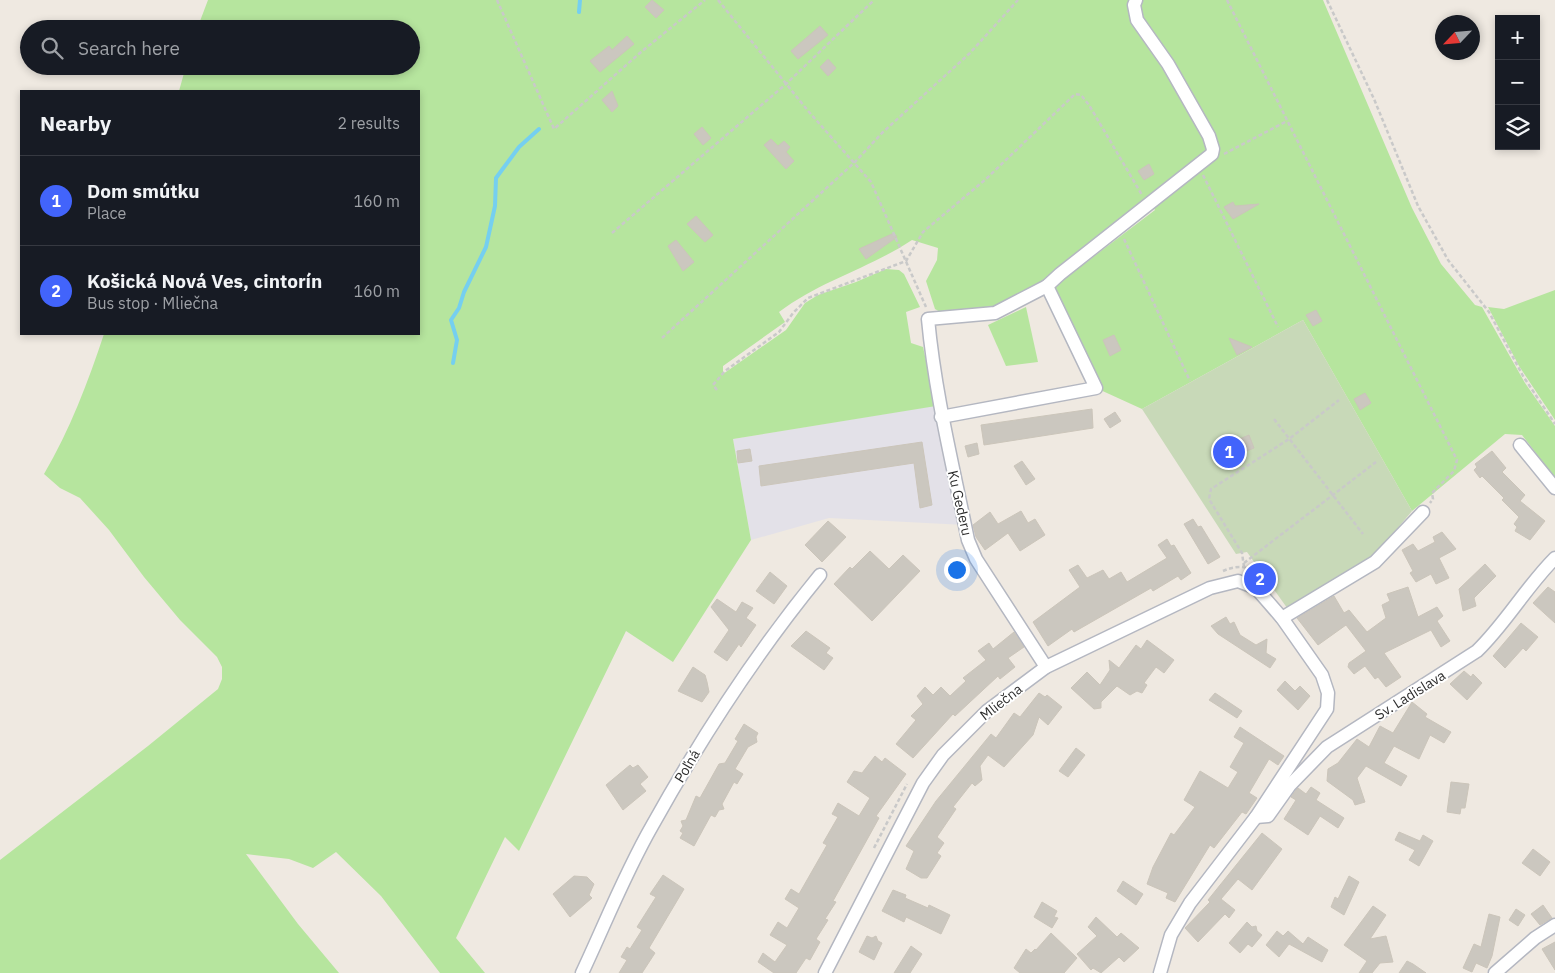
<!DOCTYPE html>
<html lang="en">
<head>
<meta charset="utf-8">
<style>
	:root { --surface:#171b24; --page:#20242c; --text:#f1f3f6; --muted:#9ea1a6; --line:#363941; --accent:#4264fb }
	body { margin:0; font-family:"IBM Plex Sans",sans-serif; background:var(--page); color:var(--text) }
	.controls { position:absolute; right:15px; top:15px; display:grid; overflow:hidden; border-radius:0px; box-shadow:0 2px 8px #0003 }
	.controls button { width:45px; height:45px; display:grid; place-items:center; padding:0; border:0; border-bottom:1px solid var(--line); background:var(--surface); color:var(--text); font:25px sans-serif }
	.compass { position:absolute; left:1435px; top:15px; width:45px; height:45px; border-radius:50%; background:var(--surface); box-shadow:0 2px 8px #0003; rotate:244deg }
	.you { position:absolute; left:956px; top:569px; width:18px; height:18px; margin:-12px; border:4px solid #fff; border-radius:50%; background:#1a73e8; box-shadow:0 0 0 8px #1a73e833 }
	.badge { display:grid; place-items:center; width:32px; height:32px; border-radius:50%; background:var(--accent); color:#fff; font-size:16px; font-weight:700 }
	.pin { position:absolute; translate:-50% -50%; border:2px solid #fff; box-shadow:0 1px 5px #0006 }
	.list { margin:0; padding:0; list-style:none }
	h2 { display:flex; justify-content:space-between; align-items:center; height:65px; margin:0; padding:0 20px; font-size:21px }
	h2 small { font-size:16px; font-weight:400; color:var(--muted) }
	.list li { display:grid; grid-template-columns:32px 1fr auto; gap:15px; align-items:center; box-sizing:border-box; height:90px; padding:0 20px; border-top:1px solid var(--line) }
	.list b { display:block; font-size:19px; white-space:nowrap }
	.list p { margin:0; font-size:16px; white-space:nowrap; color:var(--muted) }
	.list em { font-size:16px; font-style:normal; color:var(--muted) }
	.icon { flex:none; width:28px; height:28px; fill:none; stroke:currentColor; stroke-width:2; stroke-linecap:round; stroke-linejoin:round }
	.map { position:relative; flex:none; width:1555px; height:973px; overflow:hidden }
	.search { position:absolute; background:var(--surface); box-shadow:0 2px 8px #0003; left:20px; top:20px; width:400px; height:55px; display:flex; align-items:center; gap:12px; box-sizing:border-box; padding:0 18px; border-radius:28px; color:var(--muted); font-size:19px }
	.panel { position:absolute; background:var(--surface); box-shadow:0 2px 8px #0003; left:20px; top:90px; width:400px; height:245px; border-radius:0px }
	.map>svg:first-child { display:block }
	.industrial { fill:#e3e1e8 }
	.green { fill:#b6e59e }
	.cemetery { fill:#c8d9b8 }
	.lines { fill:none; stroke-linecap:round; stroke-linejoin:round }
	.stream { stroke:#75cff0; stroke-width:4 }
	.building { fill:#cbc7bf; stroke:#cbc5ba }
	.minor-casing { stroke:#b4b7c1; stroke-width:15 }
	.path { stroke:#c9c9c9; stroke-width:2.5; stroke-dasharray:4 2.5; stroke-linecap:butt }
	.minor { stroke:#fff; stroke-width:12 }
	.labels { text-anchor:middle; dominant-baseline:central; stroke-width:4; stroke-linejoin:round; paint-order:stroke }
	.street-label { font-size:14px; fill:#2e2e2e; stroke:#fff }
</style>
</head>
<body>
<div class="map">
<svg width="1555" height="973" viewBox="0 0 1555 973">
	<rect width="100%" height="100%" fill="#efe9e1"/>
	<polygon class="industrial" points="939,405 965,525 829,518 751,540 733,439"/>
	<g class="green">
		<path d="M208,0H1323L1412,208L1441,264L1475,305L1482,307L1525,383L1555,426V478L1522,435L1505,434L1412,511L1303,320L1142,409L1096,388L1047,286L1068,276L1155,210L1149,200L1049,279L996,309L942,313L935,309L926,281L937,260L938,248L912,240C870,268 820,281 779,312L785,322L723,366V374L786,330L805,303L818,295L856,282L886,269L899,270L904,274L920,307L906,312L911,343L923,347L936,406L733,439L751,540L673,662L626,631L519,851L505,837L456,938L485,973H440L381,896L336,852L313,868L289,859L246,854L298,924L339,973H0V860L148,746L218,689L222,679V667L217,657L180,620L144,577L109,530L80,498L60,488L44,474C70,430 88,382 104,334H419V91H179L186,66H411V29H197Z"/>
		<polygon points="1555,290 1555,420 1519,366 1488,307 1504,309"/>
		<polygon points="1026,307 1038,362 1006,366 988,325"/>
	</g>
	<polygon class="cemetery" points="1303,320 1412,511 1375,555 1290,612 1247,552 1236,554 1142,409"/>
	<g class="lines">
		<g class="stream">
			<polyline points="579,12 580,0"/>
			<polyline points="453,363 457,340 451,320 459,308 464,292 486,247 495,206 496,178 519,147 539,129"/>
		</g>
	</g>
	<g class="building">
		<polygon points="652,0 664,10 656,18 645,7"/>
		<polygon points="820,26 828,35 798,59 791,51"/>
		<polygon points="627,36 634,44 600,72 590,61 609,46 612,50"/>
		<polygon points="828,59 836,68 828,76 820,67"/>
		<polygon points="612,91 618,106 612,112 602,100"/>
		<polygon points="702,127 711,138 703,145 694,134"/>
		<polygon points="771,139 778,146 784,141 790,147 786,152 794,161 786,169 764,145"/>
		<polygon points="1149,164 1154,174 1144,180 1138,171"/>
		<polygon points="1233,202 1235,206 1259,204 1233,219 1224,207"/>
		<polygon points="696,216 713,235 705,242 687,224"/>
		<polygon points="894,233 897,237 866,259 859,249"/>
		<polygon points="676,240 694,262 683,271 668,246"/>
		<polygon points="1316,310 1322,321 1313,326 1306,315"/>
		<polygon points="1114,335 1121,350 1110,356 1103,340"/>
		<polygon points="1229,338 1252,347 1237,355"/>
		<polygon points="1365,393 1371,403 1360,410 1354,399"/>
		<polygon points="1092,409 1093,428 984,445 981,425"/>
		<polygon points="1115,412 1121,421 1110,428 1104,419"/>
		<polygon points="1249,435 1254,448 1242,453 1245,462 1235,466 1231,457 1218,463 1213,450"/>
		<polygon points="922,442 932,505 920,508 914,463 761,486 759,466"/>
		<polygon points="977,443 979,454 968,457 965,446"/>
		<polygon points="750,449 752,461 738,463 737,451"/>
		<polygon points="1492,451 1506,468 1502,472 1525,495 1520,501 1545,521 1530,540 1515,531 1517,527 1514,524 1519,517 1502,500 1504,498 1482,476 1480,478 1474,470 1477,467 1475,464"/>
		<polygon points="1022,461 1035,479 1026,485 1014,466"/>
		<polygon points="1021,511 1028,523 1035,519 1045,535 1020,551 1008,533 985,550 976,537 973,525 990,512 998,524"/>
		<polygon points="1193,519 1198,527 1201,526 1220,557 1208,564 1184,524"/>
		<polygon points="828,521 846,537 822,562 805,545"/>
		<polygon points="1442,532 1456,549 1439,558 1449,578 1436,584 1431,574 1416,582 1410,573 1413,571 1402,550 1413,544 1418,551 1435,542 1433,537"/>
		<polygon points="1167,539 1171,546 1174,545 1191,573 1181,580 1178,576 1153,591 1151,588 1074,632 1072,629 1048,646 1033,622 1080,587 1069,570 1078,565 1087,578 1103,570 1109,579 1121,572 1127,582 1167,558 1158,545"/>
		<polygon points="870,551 889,569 903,555 920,571 872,621 834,584 850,567 852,569"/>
		<polygon points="1485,564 1496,576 1474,598 1476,606 1463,611 1459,589"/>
		<polygon points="770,572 787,586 774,604 756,591"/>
		<polygon points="1408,587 1418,617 1437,607 1443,616 1437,621 1450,641 1441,647 1431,630 1384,653 1401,677 1386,687 1378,677 1375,679 1365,666 1354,674 1348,667 1349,663 1366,651 1346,625 1318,645 1297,618 1334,596 1344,613 1349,610 1367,632 1386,618 1382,605 1390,601 1387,594"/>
		<polygon points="1548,587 1555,592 1555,623 1533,603"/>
		<polygon points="717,599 736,612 742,602 753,608 746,618 756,625 741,647 739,644 727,661 714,652 729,630 711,607"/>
		<polygon points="1226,617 1230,624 1234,622 1240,635 1256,645 1267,639 1266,653 1276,659 1270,668 1218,634 1211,626"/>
		<polygon points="1521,623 1538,637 1526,651 1523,648 1505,668 1493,656"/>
		<polygon points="806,631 830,648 826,653 833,658 824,670 791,646"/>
		<polygon points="1014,632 1024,647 1008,658 1015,667 1000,679 998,676 955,716 953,714 913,758 896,744 916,720 911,716 923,704 917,696 925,687 933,695 941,687 950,696 966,681 963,678 986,660 978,651 989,643 993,649"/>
		<polygon points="1147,640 1174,660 1164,673 1156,667 1144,683 1147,685 1142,693 1137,691 1130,695 1117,686 1101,702 1101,708 1094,709 1071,688 1087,672 1100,685 1110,670 1109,660 1119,668 1136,645 1141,649"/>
		<polygon points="693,667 705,675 707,682 709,692 702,702 678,691"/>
		<polygon points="1464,671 1471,677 1473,674 1482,683 1467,700 1450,684"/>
		<polygon points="1285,681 1295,691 1300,686 1310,696 1298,710 1277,690"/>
		<polygon points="1039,693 1045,697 1047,695 1062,707 1048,725 1039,717 1033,735 1004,767 988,755 980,766 982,780 975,786 972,783 953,807 956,809 937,837 944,843 937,853 941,856 927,878 921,878 906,869 914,851 906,846 936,801 991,734 996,738 1014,713 1020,717"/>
		<polygon points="1215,693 1242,711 1237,718 1209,700"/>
		<polygon points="1412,702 1427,714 1425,717 1451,732 1444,743 1430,735 1419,759 1394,746 1384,763 1407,776 1401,786 1366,766 1357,778 1365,802 1355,805 1353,800 1327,781 1328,769 1338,763 1357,739 1369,747 1380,726 1393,733"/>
		<polygon points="744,724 758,733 756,737 757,742 748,747 735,769 743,774 737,784 734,782 722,804 724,809 719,810 715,817 711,815 694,846 680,838 683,833 680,831 683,826 681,821 686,820 696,796 700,798 719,764 725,763 738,741 735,739"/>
		<polygon points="1240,727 1284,756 1278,765 1269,759 1249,793 1257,798 1246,814 1242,812 1214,848 1210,845 1175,902 1166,898 1168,893 1147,884 1153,867 1171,833 1174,835 1195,807 1184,800 1200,771 1228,788 1238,772 1230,767 1244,743 1234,737"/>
		<polygon points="1076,748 1085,755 1068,777 1059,771"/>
		<polygon points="875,756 882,762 885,758 906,774 876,816 879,818 833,901 836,902 825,919 828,920 816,939 820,942 810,960 806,958 796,973 774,973 758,962 763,953 775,962 787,945 770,935 778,922 787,928 799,908 785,899 791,889 799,894 827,845 823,843 838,817 832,814 838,803 859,816 870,798 847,782 854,771 862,773"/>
		<polygon points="630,765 633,768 638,765 648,777 640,784 646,791 623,810 606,785"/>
		<polygon points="1451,782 1469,784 1465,808 1461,808 1460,814 1447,812"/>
		<polygon points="1311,787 1320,793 1316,800 1344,818 1338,828 1320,816 1308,835 1284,819 1296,800 1291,797 1296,790 1298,788 1306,794"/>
		<polygon points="1399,832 1420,841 1423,835 1433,841 1419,866 1409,860 1415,850 1395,840"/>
		<polygon points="1262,833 1282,849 1252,890 1238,879 1221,899 1235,910 1229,918 1225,914 1198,942 1185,928 1210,902 1208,900"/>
		<polygon points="1533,849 1550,862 1540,876 1522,863"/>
		<polygon points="663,875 684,889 649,948 655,953 642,973 619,973 627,960 621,957 627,947 630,949 642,930 637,927 656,897 650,894"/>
		<polygon points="574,876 587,877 594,884 589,895 592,898 570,917 553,894"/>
		<polygon points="1349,876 1359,882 1344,915 1331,907 1335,897 1338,899"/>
		<polygon points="1123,881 1143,894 1136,905 1117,891"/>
		<polygon points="893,890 906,895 905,898 928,908 929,905 950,915 941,934 906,917 904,922 882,911"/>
		<polygon points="1042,902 1057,911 1054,917 1058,918 1052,928 1034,917"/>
		<polygon points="1543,905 1552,918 1540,925 1531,914"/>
		<polygon points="1373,906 1386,915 1370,939 1386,936 1393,962 1380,963 1372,973 1359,973 1367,961 1344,945"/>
		<polygon points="1516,909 1525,915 1518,926 1509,920"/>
		<polygon points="1489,914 1500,917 1492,956 1487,968 1476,963 1472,972 1463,968 1474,944 1481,947"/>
		<polygon points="1096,917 1117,937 1121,933 1139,948 1124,962 1119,957 1101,973 1093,968 1091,970 1077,954 1097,936 1088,927"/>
		<polygon points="1247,922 1252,927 1256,926 1257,931 1262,935 1252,947 1248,944 1240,953 1229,943"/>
		<polygon points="1277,931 1283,936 1288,931 1303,944 1308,937 1328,950 1322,962 1289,944 1279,957 1266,945"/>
		<polygon points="1051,933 1077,958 1064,973 1020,973 1014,968 1026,949 1031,953 1035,949 1036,950"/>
		<polygon points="867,936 872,938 876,936 878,941 882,943 874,960 859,952"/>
		<polygon points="1555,942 1555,970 1542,949"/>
		<polygon points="911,946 922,954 910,973 894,973"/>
		<polygon points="1407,961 1413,964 1426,973 1399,973"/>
	</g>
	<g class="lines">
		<g class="minor-casing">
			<g id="minor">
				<polyline points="941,417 1096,388 1047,286 1060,274 1212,154 1213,149 1209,136 1168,64 1137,20 1134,5 1136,0"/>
				<polyline points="1520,445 1555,488"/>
				<polyline points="1282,618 1375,562 1423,512"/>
				<path d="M1046,667L976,559L968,540C953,466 935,394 928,319L995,313L1047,286"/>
				<path d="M1256,817L1268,816L1290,785L1327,747L1477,651C1506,623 1526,587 1555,558"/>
				<path d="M582,973C605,924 625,873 652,826C701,738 756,653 820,575"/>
				<polyline points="825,973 923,783 943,755 987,711 1046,667 1210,588 1238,581 1256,588 1282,618 1322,675 1328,693 1327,709 1256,817 1190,903 1171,935 1160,973"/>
				<polyline points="1495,973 1535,938 1555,925"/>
			</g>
		</g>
		<g class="path">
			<polyline points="497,0 554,129 641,52 705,0"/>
			<polyline points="718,0 809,112 871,182 926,307"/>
			<polyline points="1227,0 1457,460 1454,471 1432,493 1433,499 1430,503"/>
			<polyline points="1327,0 1374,99 1418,206 1448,260 1489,312 1523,376 1555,424"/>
			<polyline points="1224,154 1287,121"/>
			<polyline points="1203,175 1278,327"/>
			<polyline points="612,233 786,84 874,0"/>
			<polyline points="1124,239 1190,381"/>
			<polyline points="662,338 855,162 882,133 970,53 1018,0"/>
			<polyline points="717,390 713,385 725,371 779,332 793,313 808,298 906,261 923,232 986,179 1075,94 1081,95 1089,105 1142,195"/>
			<polyline points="1274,419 1363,534"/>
			<polyline points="1244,563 1376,462"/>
			<polyline points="1244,567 1242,553 1209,499 1211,489 1289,439 1339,400"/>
			<path d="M1223,571C1234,566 1249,564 1257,575"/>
			<polyline points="874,848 907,784"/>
		</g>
		<use href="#minor" class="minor"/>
	</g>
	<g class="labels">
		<g class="street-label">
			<text transform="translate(960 503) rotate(77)">Ku Gederu</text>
			<text transform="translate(1410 695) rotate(-32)">Sv. Ladislava</text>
			<text transform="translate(1001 702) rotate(-38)">Mliečna</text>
			<text transform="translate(687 766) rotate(-59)">Poľná</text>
		</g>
	</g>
</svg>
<div class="controls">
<button>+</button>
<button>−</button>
<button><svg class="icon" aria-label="layers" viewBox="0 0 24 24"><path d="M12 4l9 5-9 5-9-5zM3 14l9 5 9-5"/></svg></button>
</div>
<svg class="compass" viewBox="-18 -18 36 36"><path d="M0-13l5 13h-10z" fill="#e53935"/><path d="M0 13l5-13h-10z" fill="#9ea1a6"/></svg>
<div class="you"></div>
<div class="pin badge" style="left:1229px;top:452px">1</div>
<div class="pin badge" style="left:1260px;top:579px">2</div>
<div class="search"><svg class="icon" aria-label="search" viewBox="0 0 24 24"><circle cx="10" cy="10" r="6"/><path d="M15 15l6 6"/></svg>Search here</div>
<section class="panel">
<h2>Nearby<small>2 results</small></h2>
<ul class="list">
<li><span class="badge">1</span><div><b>Dom smútku</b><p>Place</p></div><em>160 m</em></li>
<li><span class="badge">2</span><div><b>Košická Nová Ves, cintorín</b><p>Bus stop · Mliečna</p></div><em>160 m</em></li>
</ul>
</section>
</div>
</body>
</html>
